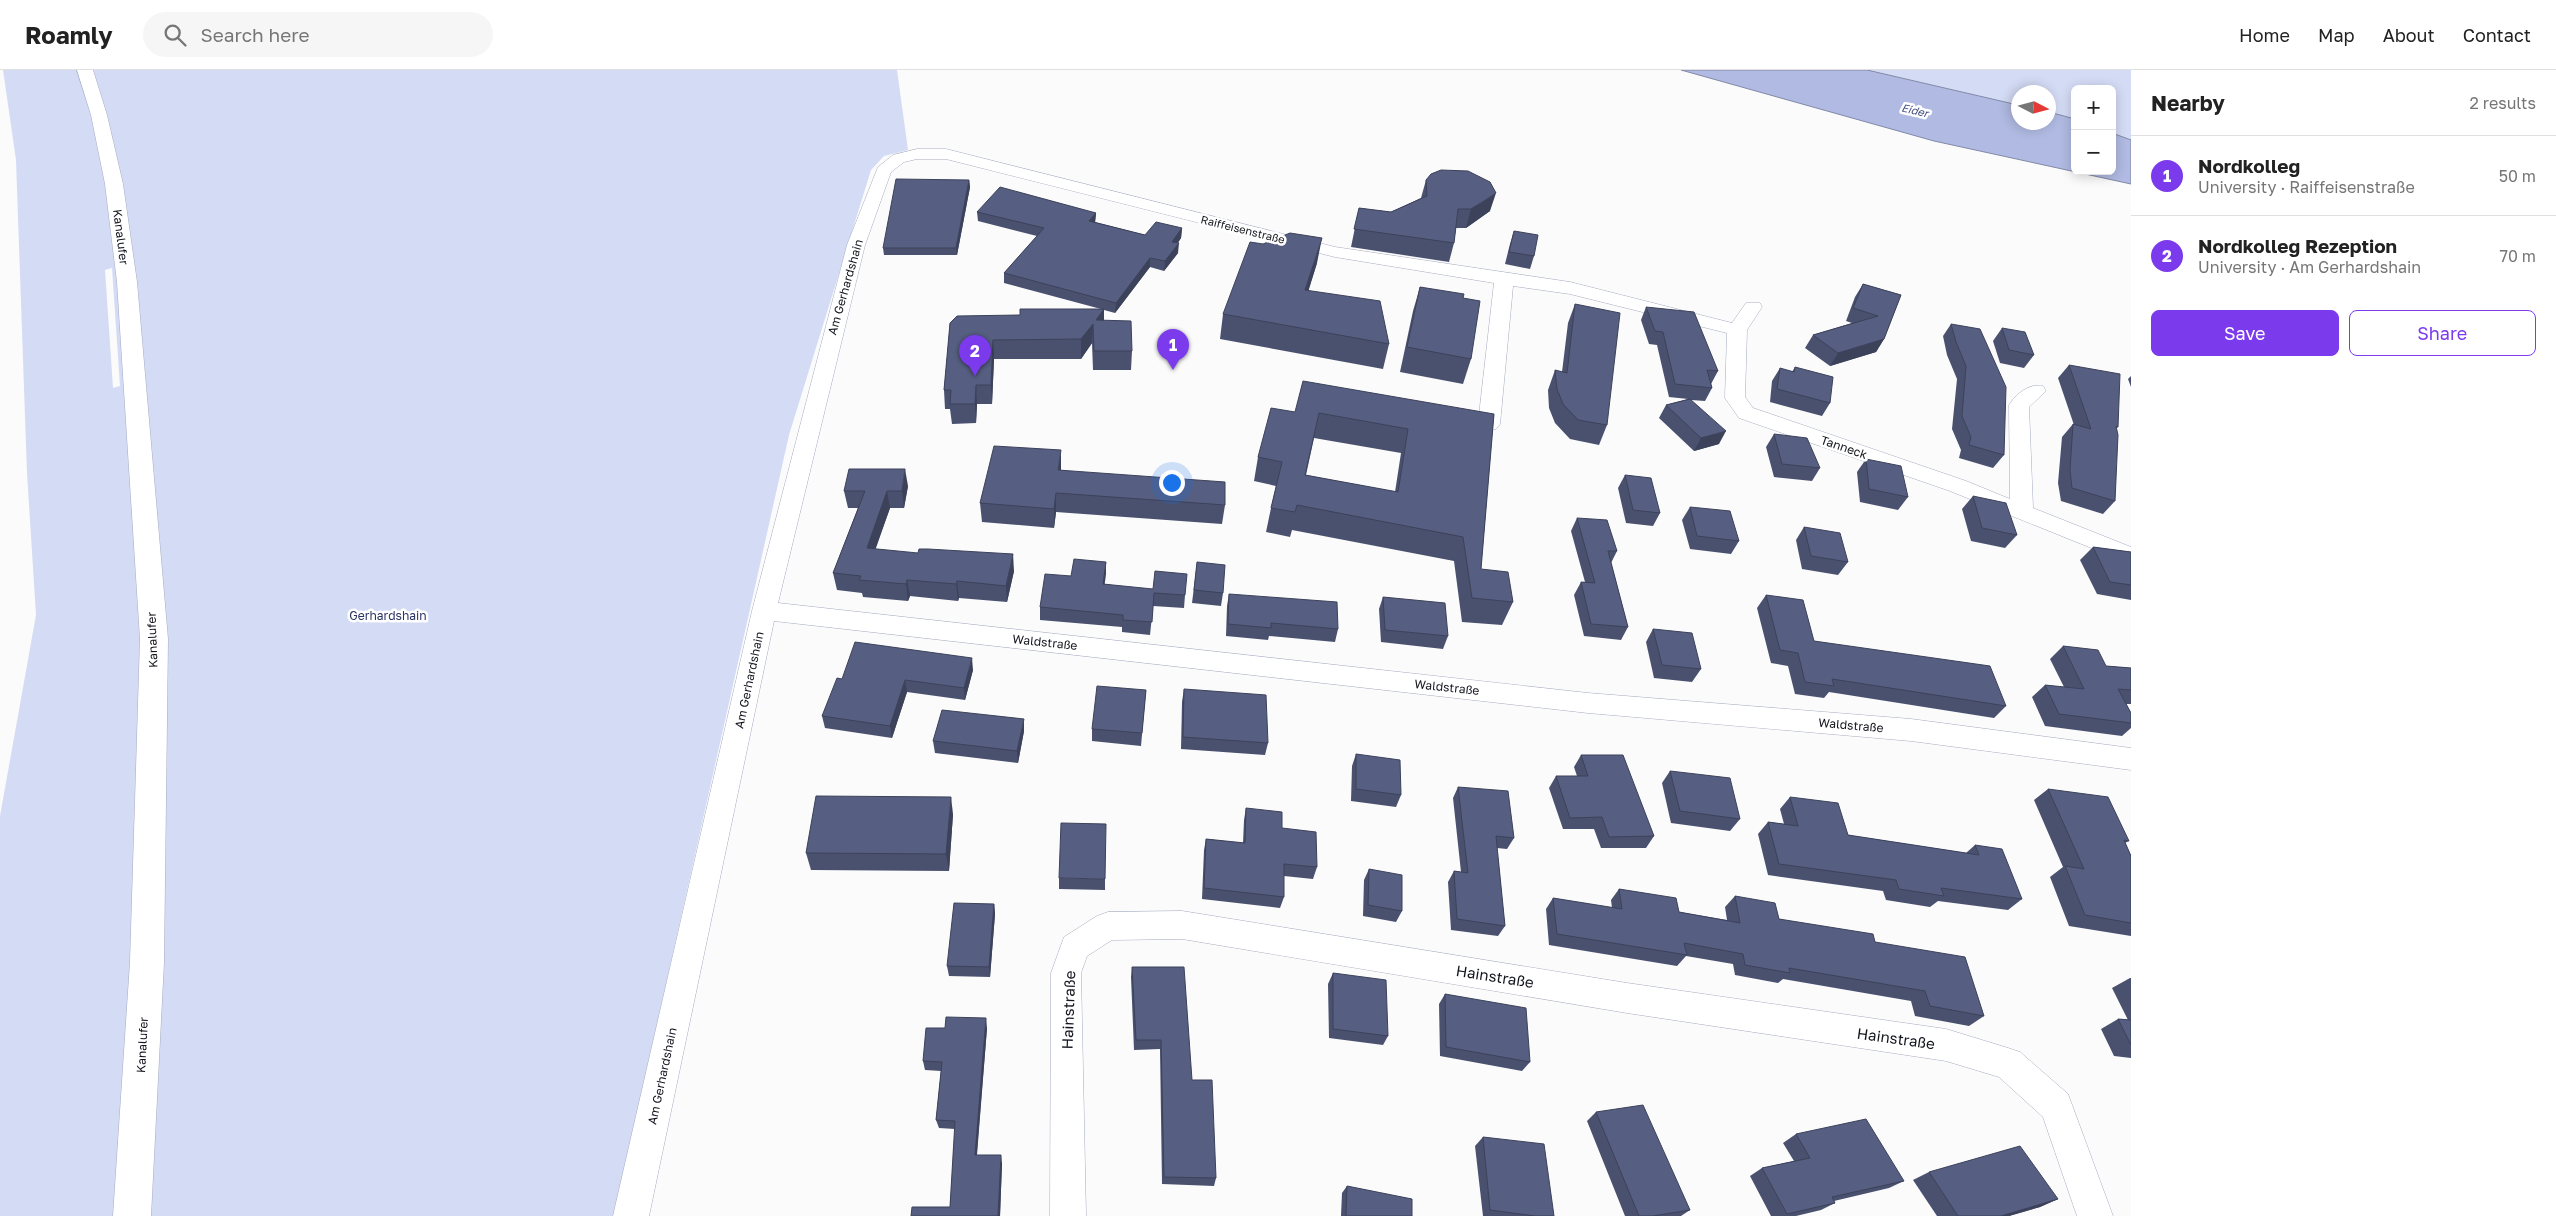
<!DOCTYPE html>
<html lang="en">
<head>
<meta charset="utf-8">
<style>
	:root { --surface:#fff; --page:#f6f6f6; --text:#222; --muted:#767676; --line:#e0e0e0; --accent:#7c3aed }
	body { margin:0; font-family:"Golos Text",sans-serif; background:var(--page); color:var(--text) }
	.controls { position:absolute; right:15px; top:15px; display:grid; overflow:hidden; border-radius:8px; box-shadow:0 2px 12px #0003 }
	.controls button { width:45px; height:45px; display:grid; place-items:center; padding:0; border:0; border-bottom:1px solid var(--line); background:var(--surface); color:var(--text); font:25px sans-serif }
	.compass { position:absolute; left:2011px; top:15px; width:45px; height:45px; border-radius:50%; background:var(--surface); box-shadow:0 2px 12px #0003; rotate:96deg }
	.you { position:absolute; left:1171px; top:412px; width:18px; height:18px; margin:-12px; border:4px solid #fff; border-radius:50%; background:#1a73e8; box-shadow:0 0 0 8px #1a73e833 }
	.badge { display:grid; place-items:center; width:32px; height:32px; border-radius:50%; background:var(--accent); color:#fff; font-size:16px; font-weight:700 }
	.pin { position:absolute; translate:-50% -41px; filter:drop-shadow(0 1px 2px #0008) }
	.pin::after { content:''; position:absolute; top:26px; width:18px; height:15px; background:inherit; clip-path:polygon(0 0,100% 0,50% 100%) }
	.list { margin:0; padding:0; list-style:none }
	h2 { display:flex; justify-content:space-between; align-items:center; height:65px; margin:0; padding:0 20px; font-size:21px }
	h2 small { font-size:16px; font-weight:400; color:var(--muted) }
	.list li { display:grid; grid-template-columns:32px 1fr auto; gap:15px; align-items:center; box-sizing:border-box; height:80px; padding:0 20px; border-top:1px solid var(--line) }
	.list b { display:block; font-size:19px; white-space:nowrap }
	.list p { margin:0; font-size:16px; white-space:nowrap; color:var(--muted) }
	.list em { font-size:16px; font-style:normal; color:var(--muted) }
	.actions { display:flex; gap:10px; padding:15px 20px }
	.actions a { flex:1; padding:11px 0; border:1px solid var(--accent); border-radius:8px; text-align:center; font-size:18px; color:var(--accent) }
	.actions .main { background:var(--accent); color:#fff }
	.icon { flex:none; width:28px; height:28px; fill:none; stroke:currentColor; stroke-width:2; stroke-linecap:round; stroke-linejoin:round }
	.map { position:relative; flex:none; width:2131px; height:1146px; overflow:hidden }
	header { display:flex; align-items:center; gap:30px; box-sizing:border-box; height:70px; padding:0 25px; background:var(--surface); border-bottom:1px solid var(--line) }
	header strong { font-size:24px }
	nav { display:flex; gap:28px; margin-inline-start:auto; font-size:18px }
	.search { width:350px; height:45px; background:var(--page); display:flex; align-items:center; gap:12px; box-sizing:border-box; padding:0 18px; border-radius:28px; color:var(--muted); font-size:19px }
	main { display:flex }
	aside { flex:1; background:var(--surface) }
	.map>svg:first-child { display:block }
	.green { fill:#d4dbf5; fill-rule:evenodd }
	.water { fill:#b0bae2; stroke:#8189a7 }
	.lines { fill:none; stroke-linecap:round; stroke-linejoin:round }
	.street-casing { stroke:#a6acc2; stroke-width:1 }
	.secondary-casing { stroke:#a6acc2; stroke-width:1 }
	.street { fill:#fff; fill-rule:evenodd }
	.secondary { fill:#fff; fill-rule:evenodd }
	.wall { fill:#4a516f; fill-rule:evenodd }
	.shaded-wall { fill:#3c425a }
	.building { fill:#565e81; stroke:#3c425a; fill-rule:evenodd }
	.labels { text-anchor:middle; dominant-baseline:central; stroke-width:5; stroke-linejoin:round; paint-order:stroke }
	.far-water-label { font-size:11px; font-style:italic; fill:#434d81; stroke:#fff }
	.far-street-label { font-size:11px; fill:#14161e; stroke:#fff }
	.street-label { font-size:12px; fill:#14161e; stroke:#fff }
	.park-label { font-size:12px; fill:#2b3365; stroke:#fff }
	.near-street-label { font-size:15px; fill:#14161e; stroke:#fff }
</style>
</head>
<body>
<header>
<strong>Roamly</strong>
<div class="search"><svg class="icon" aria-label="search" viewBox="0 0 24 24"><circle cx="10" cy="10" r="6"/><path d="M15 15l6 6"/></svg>Search here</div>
<nav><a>Home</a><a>Map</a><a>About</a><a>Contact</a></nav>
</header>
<main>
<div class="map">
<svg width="2131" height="1146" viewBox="0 0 2131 1146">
	<rect width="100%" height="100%" fill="#fbfbfb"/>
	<g class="green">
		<path d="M3,0H897L908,80L884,86L871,100L789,365L614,1146H0V746L36,545L27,403L16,90ZM112,198L120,316L113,318L105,200Z"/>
		<polygon points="1867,0 2131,0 2131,70 2112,63 2112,19 2075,19 2075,49 2049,42 2048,22 2018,22 2018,35"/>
	</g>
	<polygon class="water" points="1681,0 1867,0 2018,35 2018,52 2048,52 2049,42 2075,49 2075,101 2112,101 2112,63 2131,70 2131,114 1934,71"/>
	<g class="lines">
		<g class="street-casing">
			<g id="street">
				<path d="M917,79H946L1335,177L1570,212L1732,253L1746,233H1760L1762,237L1747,260L1745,327L1753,338L1966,411L2010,429L2009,335C2016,324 2029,313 2043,316L2046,321L2029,337L2033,438L2131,477V494L1950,421L1739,348L1725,328L1727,263L1570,224L1513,216L1500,354L1496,359L1489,361L1482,359L1478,354L1494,213L1335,187L946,89H917L904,92L891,102L865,175L778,533L1588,623L1911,649L2131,678V700L1911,671L1588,643L774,551L649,1146H613L752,541L847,175L878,97L893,85Z"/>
				<polygon points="1182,841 1627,913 1946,959 2008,978 2020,982 2068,1024 2113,1146 2077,1146 2043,1047 1999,1007 1946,991 1627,943 1182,869 1112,870 1087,886 1081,903 1086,1146 1050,1146 1051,903 1064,867 1097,846 1108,842"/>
			</g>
		</g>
		<g class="secondary-casing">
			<polygon id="secondary" points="77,0 93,0 107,45 123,114 137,212 168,569 164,892 151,1146 113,1146 130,892 140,569 117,212 105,114 91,45"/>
		</g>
		<use href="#street" class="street"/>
		<use href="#secondary" class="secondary"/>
	</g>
	<g class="wall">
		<polygon points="969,110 970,117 957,185 884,185 883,178"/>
		<polygon points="1426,110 1490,141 1466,158 1456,158 1454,173 1449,192 1351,177 1359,138 1391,142 1421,128"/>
		<polygon points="977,142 1096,143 1095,152 1145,165 1182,158 1181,168 1178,173 1178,183 1164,201 1150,197 1115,243 1104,240 1104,250 1132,281 1131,300 1093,300 1092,273 1081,289 994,289 992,334 977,334 976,353 952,354 950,339 945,339 944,320 950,253 1020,245 1101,239 1004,213 1004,203 1037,166 978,151"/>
		<polygon points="1514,161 1534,186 1530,199 1505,194 1510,174"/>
		<polygon points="1317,193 1308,221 1389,274 1383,299 1220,269 1223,244"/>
		<polygon points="1863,214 1901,225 1884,269 1876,282 1830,296 1805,278 1813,265 1852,253 1846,251 1855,227"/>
		<polygon points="1420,217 1463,228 1471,289 1463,314 1400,302 1413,241"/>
		<polygon points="1575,234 1607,355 1599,375 1570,369 1555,353 1549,338 1548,320 1555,300 1562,302 1568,253"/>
		<polygon points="1646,237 1718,301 1711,314 1712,318 1705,331 1691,330 1719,374 1694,381 1659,348 1666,335 1688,329 1669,327 1657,275 1649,274 1641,250"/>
		<polygon points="1951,254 2004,385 1993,398 1959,388 1961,380 1952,359 1957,309 1947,285 1943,266"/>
		<polygon points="2002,258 2034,285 2024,298 2000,293 1993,271"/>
		<polygon points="2069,295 2118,357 2116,359 2115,431 2103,444 2061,431 2058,413 2062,367 2073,354 2074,355 2058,308"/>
		<polygon points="1795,297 1830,333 1822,346 1770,332 1772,311 1780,298 1792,302"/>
		<polygon points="2131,306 2131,317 2128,309"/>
		<path d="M1295,342L1494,344L1481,499L1513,532L1502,555L1462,552L1454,491L1292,460L1290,467L1266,462L1271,438L1276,416L1254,411L1258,387ZM1314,368L1401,383L1395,422L1306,405Z"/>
		<polygon points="1774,364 1820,398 1812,411 1774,407 1766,377"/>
		<polygon points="1866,389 1908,427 1898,440 1860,432 1857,402"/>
		<polygon points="1061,400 1225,435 1222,454 1056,442 1054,458 982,452 980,433"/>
		<polygon points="1625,405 1660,443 1653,456 1626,453 1618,418"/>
		<polygon points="908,416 904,438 890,438 875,479 1014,501 1007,532 959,528 958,531 910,526 908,531 863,527 862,523 837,520 833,503 858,438 848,438 844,421"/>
		<polygon points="1973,426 2017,465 2005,478 1971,471 1962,439"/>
		<polygon points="1690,437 1739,471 1731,484 1690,479 1682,450"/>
		<polygon points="1577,448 1617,481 1611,493 1628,557 1621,570 1584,566 1574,525 1581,512 1585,512 1571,461"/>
		<polygon points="1804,457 1848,492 1838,505 1802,499 1796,470"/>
		<polygon points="2093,477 2131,482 2131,530 2097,524 2080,490"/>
		<polygon points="1106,492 1104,514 1185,525 1184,538 1153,536 1150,565 1122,562 1122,557 1040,550 1040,537 1071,506"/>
		<polygon points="1197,492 1223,523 1221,536 1192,533"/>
		<polygon points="1229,524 1338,559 1335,572 1269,566 1268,570 1226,566 1227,536"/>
		<polygon points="1766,525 1814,571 2006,636 1994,648 1829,622 1824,628 1795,624 1788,596 1771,593 1757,538"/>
		<polygon points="1383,527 1448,566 1443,579 1381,572 1379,539"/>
		<polygon points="1653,559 1701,599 1692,612 1654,608 1646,572"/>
		<polygon points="2063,576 2106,596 2131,598 2131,634 2126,634 2131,643 2131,658 2122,666 2045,656 2032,627 2045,615 2064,617 2050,589"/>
		<polygon points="973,600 965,630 907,622 892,668 825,658 822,646 842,609"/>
		<polygon points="1184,619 1268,673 1265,685 1181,679 1182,632"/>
		<polygon points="1146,620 1141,676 1092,671 1092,659"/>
		<polygon points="1024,661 1018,693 935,683 933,671"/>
		<polygon points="1356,684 1401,725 1396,737 1351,731 1352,696"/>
		<polygon points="1581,685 1654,766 1646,778 1601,778 1594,759 1563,759 1549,718 1556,706 1577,706 1574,697"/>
		<polygon points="1670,701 1740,749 1730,761 1671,753 1662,713"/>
		<polygon points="1458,717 1514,768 1507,779 1497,778 1505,856 1498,866 1451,860 1448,812 1454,801 1461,802 1453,728"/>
		<polygon points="2048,719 2129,771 2125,773 2131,786 2131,866 2069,856 2050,807 2063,797 2034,730"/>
		<polygon points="1790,727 1848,765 1966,783 1975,775 2022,829 2008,840 1938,831 1930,837 1886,830 1883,821 1768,805 1758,764 1768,752 1784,754 1780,739"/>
		<polygon points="1246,738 1282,758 1317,797 1313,809 1284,806 1284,827 1280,838 1202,829 1204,780 1206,769 1243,773 1244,750"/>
		<polygon points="953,744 949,801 811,800 806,783"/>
		<polygon points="1369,799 1402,841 1396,852 1363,846 1364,810"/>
		<polygon points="1059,808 1105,809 1105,820 1059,819"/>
		<polygon points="1619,819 1679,842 1727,850 1725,837 1735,826 1779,849 1875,872 1984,946 1969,956 1915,946 1911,931 1783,909 1778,913 1735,905 1733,894 1686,886 1677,896 1549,875 1546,839 1553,828 1612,838 1611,830"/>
		<polygon points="994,834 995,844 990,907 949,906 947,896"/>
		<polygon points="1132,897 1192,1010 1216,1108 1214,1116 1162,1114 1160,979 1134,980 1131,907"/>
		<polygon points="1333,903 1388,966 1383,975 1329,968 1328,914"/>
		<polygon points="2130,908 2131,908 2131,988 2114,986 2101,959 2118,949 2128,950 2112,918"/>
		<polygon points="1445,924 1530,992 1522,1001 1440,986 1439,934"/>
		<polygon points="945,958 987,958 977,1085 1002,1093 1000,1146 911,1146 950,1137 955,1059 939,1058 936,1050 941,1001 925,1000 923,991"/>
		<polygon points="1596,1042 1690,1140 1681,1146 1625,1146 1587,1051"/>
		<polygon points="1796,1064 1904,1111 1889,1118 1834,1131 1835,1133 1821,1140 1796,1146 1771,1146 1750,1106 1762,1098 1794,1091 1783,1073"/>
		<polygon points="1483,1067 1554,1146 1483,1146 1475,1076"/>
		<polygon points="1929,1102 2058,1129 2040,1137 2009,1146 1937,1146 1913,1110"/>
		<polygon points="1347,1116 1412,1146 1341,1146 1342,1123"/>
	</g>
	<g class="shaded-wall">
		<polygon points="969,110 970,117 957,185 956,178"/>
		<polygon points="1496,123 1490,141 1466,158 1471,139"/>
		<polygon points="1096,143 1095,153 1089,151"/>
		<polygon points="1182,158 1181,168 1171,181 1172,172"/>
		<polygon points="1322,168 1317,193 1301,245 1305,220"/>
		<polygon points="1179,173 1178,183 1164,201 1165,191"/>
		<polygon points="1150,188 1150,197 1115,243 1116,233"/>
		<polygon points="1104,239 1104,258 1096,250"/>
		<polygon points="1093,254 1092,273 1081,289 1081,269"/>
		<polygon points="1884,269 1876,282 1830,296 1838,283"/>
		<polygon points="993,270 994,289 992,334 991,315"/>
		<polygon points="976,315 977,334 976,353 975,334"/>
		<polygon points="1726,361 1719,374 1694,381 1701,368"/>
		<polygon points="1061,380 1061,400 1058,400"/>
		<polygon points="905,399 908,416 904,438 902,421"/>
		<polygon points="887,421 890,438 870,495 867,478"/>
		<polygon points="1056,423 1056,442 1054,458 1054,439"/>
		<polygon points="1013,484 1014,501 1007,532 1006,516"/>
		<polygon points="1106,492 1106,504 1103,527 1103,514"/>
		<polygon points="907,510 910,526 908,531 906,514"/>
		<polygon points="957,511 959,528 958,531 956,514"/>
		<polygon points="972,588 973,600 965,630 964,618"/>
		<polygon points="905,610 907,622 892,668 890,656"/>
		<polygon points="1024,649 1024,661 1018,693 1017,681"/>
		<polygon points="951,727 953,744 949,801 946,784"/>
		<polygon points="994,834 995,844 990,907 989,897"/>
		<polygon points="986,948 987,958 976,1093 975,1085"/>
		<polygon points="1001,1085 1002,1093 1000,1146 998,1146"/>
		<polygon points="2058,1129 2040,1137 2009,1146 2001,1146"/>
	</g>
	<g class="building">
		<polygon points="1441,100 1468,101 1490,112 1496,123 1471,139 1458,139 1454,173 1354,159 1359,138 1391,142 1427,126 1426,110 1431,104"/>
		<polygon points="896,109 969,110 956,178 883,178"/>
		<polygon points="1000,117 1096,143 1089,151 1145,165 1156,152 1182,158 1172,172 1179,173 1165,191 1150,188 1116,233 1004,203 1044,158 977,142"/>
		<polygon points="1514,161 1538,165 1534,186 1509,182"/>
		<polygon points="1290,163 1322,168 1305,220 1380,231 1389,274 1223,244 1250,172 1263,174"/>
		<polygon points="1863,214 1901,225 1884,269 1838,283 1813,265 1878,246 1853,238"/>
		<polygon points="1420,217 1464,224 1463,228 1480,231 1471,289 1407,277"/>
		<polygon points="1575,234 1620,243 1607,355 1578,350 1563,334 1557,319 1555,300 1567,303"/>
		<polygon points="1646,237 1694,242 1718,301 1707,300 1712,318 1675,314 1663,262 1655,261"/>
		<polygon points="1020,239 1104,239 1096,250 1131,251 1132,281 1094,281 1093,254 1081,269 993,270 991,315 976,315 975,334 950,334 951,320 944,320 950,253 957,246 1020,245"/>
		<polygon points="1951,254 1980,259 2006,317 2004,385 1969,375 1971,367 1962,346 1966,296 1956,272"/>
		<polygon points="2002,258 2025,262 2034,285 2009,280"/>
		<polygon points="2069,295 2120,304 2118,357 2116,356 2118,365 2115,431 2072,418 2070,400 2073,354 2091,359"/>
		<polygon points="1795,297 1833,307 1830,333 1777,319 1780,298 1794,302"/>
		<path d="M1303,311L1494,344L1481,499L1508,502L1513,532L1472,528L1463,467L1297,435L1295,442L1271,438L1282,392L1258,387L1271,338L1295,342ZM1319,343L1408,359L1398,422L1305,405Z"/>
		<polygon points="1690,329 1726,361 1701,368 1666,335"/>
		<polygon points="1774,364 1807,368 1820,398 1782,394"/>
		<polygon points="994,376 1061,380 1058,400 1225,412 1225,435 1056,423 1054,439 980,433"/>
		<polygon points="1866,389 1901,396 1908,427 1869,419"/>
		<polygon points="849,399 905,399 902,421 887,421 867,478 918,483 919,479 928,479 1013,484 1006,516 957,511 956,514 907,510 906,514 859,510 861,506 833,503 865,421 844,421"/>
		<polygon points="1625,405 1651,408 1660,443 1633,440"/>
		<polygon points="1973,426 2006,433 2017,465 1982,458"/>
		<polygon points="1690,437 1730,441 1739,471 1697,466"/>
		<polygon points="1577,448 1607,450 1617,481 1608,481 1628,557 1591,554 1581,512 1595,513"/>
		<polygon points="1804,457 1840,463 1848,492 1811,486"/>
		<polygon points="2093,477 2131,482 2131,515 2110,512"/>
		<polygon points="1074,489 1106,492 1103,514 1153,519 1155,501 1187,504 1185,525 1154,523 1152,552 1123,550 1123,545 1040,537 1045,504 1071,506"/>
		<polygon points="1197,492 1225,495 1223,523 1194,520"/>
		<polygon points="1229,524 1337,532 1338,559 1271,553 1271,558 1228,554"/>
		<polygon points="1766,525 1803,530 1814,571 1990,596 2006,636 1832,609 1834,616 1805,612 1798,583 1780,580"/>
		<polygon points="1383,527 1445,533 1448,566 1385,560"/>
		<polygon points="1653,559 1692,563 1701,599 1662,595"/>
		<polygon points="855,572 972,588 964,618 905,610 890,656 822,646 837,608 842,609"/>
		<polygon points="2063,576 2098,580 2106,596 2131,598 2131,620 2118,619 2131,643 2131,653 2059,644 2045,615 2084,619"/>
		<polygon points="1097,616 1146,620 1142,663 1092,659"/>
		<polygon points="1184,619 1266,625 1268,673 1183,667"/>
		<polygon points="942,640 1024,649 1017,681 933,671"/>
		<polygon points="1356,684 1400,690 1401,725 1356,719"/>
		<polygon points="1581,685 1623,685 1654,766 1609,767 1602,747 1570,748 1556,706 1588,706"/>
		<polygon points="1670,701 1730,708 1740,749 1680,741"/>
		<polygon points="1458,717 1508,721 1514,768 1496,766 1505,856 1457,849 1454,801 1468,803"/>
		<polygon points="2048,719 2108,727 2129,771 2124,770 2131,786 2131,853 2085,845 2065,796 2084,799"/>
		<polygon points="816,726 951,727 946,784 806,783"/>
		<polygon points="1790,727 1838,733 1848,765 1979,785 1975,775 2002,779 2022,829 1941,818 1944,826 1899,819 1896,810 1779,794 1768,752 1798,756"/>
		<polygon points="1246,738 1282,742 1282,758 1316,762 1317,797 1284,794 1284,827 1204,818 1206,769 1245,773"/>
		<polygon points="1061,753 1106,754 1105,809 1059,808"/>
		<polygon points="1369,799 1402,805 1402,841 1368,835"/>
		<polygon points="1619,819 1676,828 1679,842 1740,853 1735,826 1775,833 1779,849 1873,864 1875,872 1965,887 1984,946 1930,936 1925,921 1789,898 1790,903 1745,895 1743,884 1684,873 1687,885 1557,864 1553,828 1622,839"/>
		<polygon points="954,833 994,834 989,897 947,896"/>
		<polygon points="1132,897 1184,897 1192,1010 1212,1010 1216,1108 1164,1107 1161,970 1136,970"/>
		<polygon points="1333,903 1386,910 1388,966 1333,959"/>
		<polygon points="1445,924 1526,938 1530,992 1446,977"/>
		<polygon points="946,947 986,948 975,1085 1001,1085 998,1146 911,1146 912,1137 950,1137 955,1051 936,1050 942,992 923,991 926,958 945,958"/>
		<polygon points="2118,949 2131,950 2131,975"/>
		<polygon points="1643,1035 1690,1140 1653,1146 1639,1146 1596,1042"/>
		<polygon points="1866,1049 1904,1111 1832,1127 1835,1133 1787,1144 1762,1098 1810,1088 1796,1064"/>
		<polygon points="1483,1067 1544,1074 1554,1146 1535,1146 1490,1140"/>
		<polygon points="2020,1076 2058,1129 2001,1146 1958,1146 1929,1102"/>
		<polygon points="1347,1116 1412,1129 1412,1146 1346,1146"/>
	</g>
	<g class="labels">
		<g class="far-water-label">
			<text transform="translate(1915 40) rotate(13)">Eider</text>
		</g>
		<g class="far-street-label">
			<text transform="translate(1243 159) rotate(14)">Raiffeisenstraße</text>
		</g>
		<g class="street-label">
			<text transform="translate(121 167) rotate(83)">Kanalufer</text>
			<text transform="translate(845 217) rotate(-74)">Am Gerhardshain</text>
			<text transform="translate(1844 377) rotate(19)">Tanneck</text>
			<text transform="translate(152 570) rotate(-92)">Kanalufer</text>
			<text transform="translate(1045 572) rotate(6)">Waldstraße</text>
			<text transform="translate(749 610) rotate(-78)">Am Gerhardshain</text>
			<text transform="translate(1447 617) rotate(6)">Waldstraße</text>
			<text transform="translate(1851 655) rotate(5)">Waldstraße</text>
			<text transform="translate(142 975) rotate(-87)">Kanalufer</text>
			<text transform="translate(662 1006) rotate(-78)">Am Gerhardshain</text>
		</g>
		<g class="park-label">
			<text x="388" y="545">Gerhardshain</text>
		</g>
		<g class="near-street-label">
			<text transform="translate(1495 906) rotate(9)">Hainstraße</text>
			<text transform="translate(1068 940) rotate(-88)">Hainstraße</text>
			<text transform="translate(1896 968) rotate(8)">Hainstraße</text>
		</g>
	</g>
</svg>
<div class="controls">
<button>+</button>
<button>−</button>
</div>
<svg class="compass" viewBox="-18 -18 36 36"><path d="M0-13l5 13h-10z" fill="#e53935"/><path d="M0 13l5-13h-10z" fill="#767676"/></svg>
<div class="you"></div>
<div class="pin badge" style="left:1173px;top:300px">1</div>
<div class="pin badge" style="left:975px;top:306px">2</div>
</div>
<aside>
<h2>Nearby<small>2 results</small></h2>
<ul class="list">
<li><span class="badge">1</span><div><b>Nordkolleg</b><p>University · Raiffeisenstraße</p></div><em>50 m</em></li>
<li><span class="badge">2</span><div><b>Nordkolleg Rezeption</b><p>University · Am Gerhardshain</p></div><em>70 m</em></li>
</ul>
<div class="actions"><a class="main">Save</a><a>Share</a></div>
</aside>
</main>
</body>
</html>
